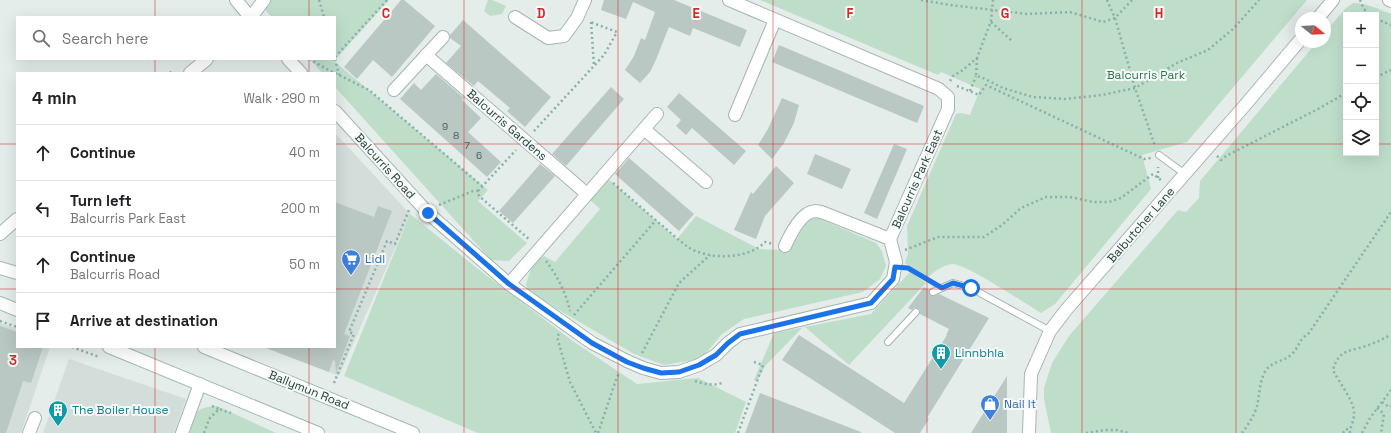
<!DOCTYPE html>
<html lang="en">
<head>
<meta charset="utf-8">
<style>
	:root { --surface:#fff; --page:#f6f6f6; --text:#202124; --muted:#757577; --line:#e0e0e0 }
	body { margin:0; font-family:"Space Grotesk",sans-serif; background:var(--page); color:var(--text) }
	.controls { position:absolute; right:12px; top:12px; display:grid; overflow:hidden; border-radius:0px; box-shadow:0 4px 16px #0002 }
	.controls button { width:36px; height:36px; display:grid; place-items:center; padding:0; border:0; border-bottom:1px solid var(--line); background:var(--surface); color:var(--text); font:20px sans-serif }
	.compass { position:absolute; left:1295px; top:12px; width:36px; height:36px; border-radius:50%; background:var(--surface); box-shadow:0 4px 16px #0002; rotate:108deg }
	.stop { position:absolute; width:12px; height:12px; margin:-9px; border:3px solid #1a73e8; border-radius:50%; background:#fff }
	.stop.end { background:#1a73e8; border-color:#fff; box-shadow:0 1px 4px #0008 }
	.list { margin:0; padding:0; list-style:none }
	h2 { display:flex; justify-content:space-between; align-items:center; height:52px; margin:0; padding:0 16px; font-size:17px }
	h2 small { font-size:13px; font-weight:400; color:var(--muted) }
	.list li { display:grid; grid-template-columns:26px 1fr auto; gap:12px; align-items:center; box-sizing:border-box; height:56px; padding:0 16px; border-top:1px solid var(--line) }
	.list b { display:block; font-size:15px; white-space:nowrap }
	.list p { margin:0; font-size:13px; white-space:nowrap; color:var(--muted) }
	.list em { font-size:13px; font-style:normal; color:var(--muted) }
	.icon { flex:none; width:22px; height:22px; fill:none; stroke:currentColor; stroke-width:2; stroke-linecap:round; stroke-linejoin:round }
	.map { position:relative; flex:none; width:1391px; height:433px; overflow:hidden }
	.search { position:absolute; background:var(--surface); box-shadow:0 4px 16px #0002; left:16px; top:16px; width:320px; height:44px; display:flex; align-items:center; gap:10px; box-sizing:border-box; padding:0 14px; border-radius:0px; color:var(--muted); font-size:15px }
	.panel { position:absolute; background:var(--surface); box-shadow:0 4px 16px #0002; left:16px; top:72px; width:320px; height:276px; border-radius:0px }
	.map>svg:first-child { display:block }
	.built { fill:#d3ddda }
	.green { fill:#bedeca; fill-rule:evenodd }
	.building { fill:#bac8c4 }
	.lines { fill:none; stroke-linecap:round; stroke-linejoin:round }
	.service-casing { stroke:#a7b5b2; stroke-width:8 }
	.minor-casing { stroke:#a7b5b2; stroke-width:14 }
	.tertiary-casing { stroke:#a7b5b2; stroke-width:14 }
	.secondary-casing { stroke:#a3b9b4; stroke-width:14 }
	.path { stroke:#86b0a8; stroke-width:2.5; stroke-dasharray:2 3; stroke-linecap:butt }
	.service { stroke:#fff; stroke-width:6 }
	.minor { stroke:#fff; stroke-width:12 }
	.tertiary { stroke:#fff; stroke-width:12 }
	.secondary { stroke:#fff; stroke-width:12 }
	.route { stroke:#1a73e8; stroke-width:5 }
	.grid { fill:none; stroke:#d62828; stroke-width:1; stroke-opacity:0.55 }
	.labels { text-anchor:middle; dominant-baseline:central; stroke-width:4; stroke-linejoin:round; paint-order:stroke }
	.number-label { font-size:10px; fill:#4a615d }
	.park-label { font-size:12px; fill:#2f7552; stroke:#f5faf8 }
	.street-label { font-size:12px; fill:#243f3b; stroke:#f5faf8 }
	.shop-label { font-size:12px; fill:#366cbe; stroke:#f5faf8; text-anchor:start }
	.culture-label { font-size:12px; fill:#0d838f; stroke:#f5faf8; text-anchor:start }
	.grid-label { font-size:13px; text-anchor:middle; font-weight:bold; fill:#d62828; stroke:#f5faf8; stroke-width:4; stroke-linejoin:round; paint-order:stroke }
</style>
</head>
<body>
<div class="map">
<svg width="1391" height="433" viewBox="0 0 1391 433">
	<rect width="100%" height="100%" fill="#e4edea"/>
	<g class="built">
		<polygon points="335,133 410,214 339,376 264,347 335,347"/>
		<polygon points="0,323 17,329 17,347 50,347 21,433 0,433"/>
		<polygon points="69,359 186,399 174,433 43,433"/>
	</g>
	<g class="green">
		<polygon points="271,0 389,0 334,61 488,190 478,201 527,243 509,261 491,260 335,87 335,73 322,73 310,59 335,59 335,17 272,17 264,9"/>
		<polygon points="488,0 492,0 506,6 502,14 490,16 484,11"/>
		<path d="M760,0H1307L1187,142L1142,155L1151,189L1055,304L1041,313C1026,304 966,264 953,264C943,265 935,271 928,277L905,263L908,254L907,226L956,114L961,113L970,115L980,89L941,72L938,75Z"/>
		<path d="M1353,3C1367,3 1378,9 1391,14V433H1051L1044,399V388L1052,363L1069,336L1178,210L1186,212L1199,198L1200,181L1317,42H1325V32L1345,9ZM1346,15H1376V153H1346Z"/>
		<path d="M606,177L677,239L696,216L759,249L782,250L808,219L818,218L876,243L882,251L886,266L880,279L863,292L744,319L722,334L701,359L664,365L634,354L530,293L526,285C529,273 533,261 544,256L555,262L600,209L588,198Z"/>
		<polygon points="410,214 478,269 574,342 637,384 698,378 746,402 735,433 478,433 344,376"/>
		<polygon points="910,272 926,283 849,365 804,326 766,365 757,381 754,380 774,333 871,314"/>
		<path d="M217,406L276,433H188C195,412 193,408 217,406Z"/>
	</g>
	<g class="building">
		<polygon points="401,0 404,0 435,26 392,77 373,60 357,79 344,67"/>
		<polygon points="604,0 674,0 747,30 740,47 693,28 690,36 669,27 655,62 650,72 640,83 625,70 634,56 641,38 645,40 655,12 633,2 626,19 601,10"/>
		<polygon points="463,20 551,97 525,127 507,111 510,108 478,81 474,86 446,63 461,46 450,38 450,35"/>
		<polygon points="779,45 924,106 917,123 772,62"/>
		<polygon points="436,74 464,98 462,100 481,118 468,132 501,162 487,177 400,99 414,83 421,90"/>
		<polygon points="611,87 624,99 566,166 552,154"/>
		<polygon points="679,93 746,151 734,165 692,128 686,135 676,126 681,120 667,107"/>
		<polygon points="782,98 799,105 794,123 784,143 772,159 758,145 768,129"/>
		<polygon points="894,144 907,149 877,219 864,213"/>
		<polygon points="815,154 851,169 842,189 807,174"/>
		<polygon points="629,158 694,214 679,231 615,174"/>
		<polygon points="540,164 555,176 513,223 499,211"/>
		<polygon points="776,166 794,183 765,216 756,239 734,230 751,192 753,194"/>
		<polygon points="335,202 374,217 378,206 392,211 344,334 350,336 336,373 335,361 333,360 329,372 266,348 335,347"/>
		<polygon points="924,287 929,290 929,293 931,296 934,296 939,294 989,318 927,418 929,419 920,433 895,433 782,360 799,335 904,403 947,335 946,335 949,329 920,314 920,310 917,308 914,308 912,310 908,308"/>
		<polygon points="0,326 17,332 17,347 43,347 31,383 23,381 6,433 0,433"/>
		<polygon points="1007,376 1007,433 971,433"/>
		<polygon points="760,393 861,432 861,433 745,433"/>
	</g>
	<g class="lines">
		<g class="service-casing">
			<g id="service">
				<polyline points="1159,155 1185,174"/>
				<polyline points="933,292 953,283 971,288 1050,331"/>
				<polyline points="888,342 916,312"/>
			</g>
		</g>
		<g class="minor-casing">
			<g id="minor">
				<polyline points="236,0 250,17"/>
				<polyline points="1389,0 1391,1"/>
				<polyline points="515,17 548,38 564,36 577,18 585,0"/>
				<polyline points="426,55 587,194"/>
				<polyline points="288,59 301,73"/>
				<polyline points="394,90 443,37"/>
				<polyline points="335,111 428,213 509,284 592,343 627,361 643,368 661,373 679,372 699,365 716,355 728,343 740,334 871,303 893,279 896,262 890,239 948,109 948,97 939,89 729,0"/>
				<polyline points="735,115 775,20"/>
				<polyline points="644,129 706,182"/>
				<path d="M785,246C790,235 801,212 815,211C818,211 821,212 824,213L890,239"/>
				<polyline points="509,284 657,114"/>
				<polyline points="29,433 35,418"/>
				<polyline points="182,433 200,384"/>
			</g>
		</g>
		<g class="tertiary-casing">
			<g id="tertiary">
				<polyline points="251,17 264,0"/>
				<polyline points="1318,18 1333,0"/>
				<polyline points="190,73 207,59"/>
				<polyline points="0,234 17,219"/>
				<polyline points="1029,433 1031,374 1050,331 1066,310 1246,104 1301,39"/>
			</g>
		</g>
		<g class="secondary-casing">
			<g id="secondary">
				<polyline points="0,268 17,273"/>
				<polyline points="0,303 17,310"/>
				<polyline points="109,347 318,433"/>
				<polyline points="204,347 413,433"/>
			</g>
		</g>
		<g class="path">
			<polyline points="319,0 324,17"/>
			<polyline points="921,0 950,5 1027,14 1070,12 1103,22 1115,18 1107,0"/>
			<polyline points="1132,0 1115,18 1135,88 1155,146"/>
			<polyline points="1360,0 1364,9 1370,15"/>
			<polyline points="1376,19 1391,25"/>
			<polyline points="591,22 594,66"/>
			<polyline points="991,22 1012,41"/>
			<polyline points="335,57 387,0"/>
			<polyline points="977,58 976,76 981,77 1003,88 1033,97 1065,99 1102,95 1135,88 1177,63 1208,50 1233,29 1259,0"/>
			<polyline points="309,59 334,73"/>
			<polyline points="335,59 339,75"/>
			<polyline points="170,73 173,70"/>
			<polyline points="335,73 369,90 482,186"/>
			<polyline points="1376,77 1391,70"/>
			<polyline points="950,81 953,76 963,70 977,58 991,21 993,0"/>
			<polyline points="957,86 979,95 986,85 1144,159 1151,158"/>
			<polyline points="970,91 976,76"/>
			<polyline points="534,131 604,55 617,32 590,22"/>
			<polyline points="1217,156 1221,160 1226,156 1318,109 1346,93"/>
			<polyline points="1158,178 1158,167"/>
			<path d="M613,183C629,197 644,210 659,223C669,231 678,240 688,247C708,260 748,260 765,242L773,244"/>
			<polyline points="478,191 516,150"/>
			<polyline points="439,205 473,191 478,191 479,196 530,240"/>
			<polyline points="905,250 938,237 984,237 1002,225 1021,208 1046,197 1070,197 1093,202 1109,202 1121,198 1153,174 1162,181"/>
			<path d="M546,261C557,275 566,293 570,311"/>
			<polyline points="907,268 931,281"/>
			<polyline points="574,315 656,220"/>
			<polyline points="0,321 17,327"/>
			<polyline points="559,334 557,337 570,382 596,433"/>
			<polyline points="72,347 99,357"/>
			<polyline points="642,353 679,283 710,255"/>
			<path d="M695,381C704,384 713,386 722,383"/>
			<polyline points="334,383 354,334 349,332 387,241 395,244 409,210"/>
			<polyline points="1382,402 1389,407 1391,406"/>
			<polyline points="212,406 219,409"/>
			<polyline points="1377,408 1384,414 1381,433"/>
			<polyline points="204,433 209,419 219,409 231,413"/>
			<polyline points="598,433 617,377 620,372"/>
			<polyline points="738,433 763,365 754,362"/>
			<polyline points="1086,433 1105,430 1116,430 1129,433"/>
			<path d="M1242,433C1248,425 1254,416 1257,406C1260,394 1259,381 1266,370C1273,361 1285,361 1292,354C1300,346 1298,340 1309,333L1391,212"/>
			<polyline points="1343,433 1346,429 1350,430"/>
			<path d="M1350,433C1350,427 1354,421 1354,415C1355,401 1339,383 1333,370C1339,347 1353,352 1371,344C1378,342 1384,338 1391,335"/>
			<polyline points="1362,433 1370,418 1391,390"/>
		</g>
		<use href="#service" class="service"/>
		<use href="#minor" class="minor"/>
		<use href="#tertiary" class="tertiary"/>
		<use href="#secondary" class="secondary"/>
	</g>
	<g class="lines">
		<polyline class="route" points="428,213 509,284 592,343 627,362 643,368 661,373 679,372 699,365 716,355 728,343 740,334 871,303 893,279 895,267 908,268 942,288 953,283 971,288"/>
	</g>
	<path class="grid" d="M155,0V17M309,0V17M464,0V433M618,0V433M773,0V433M927,0V433M1082,0V433M1236,0V433M155,59V73M309,59V73M0,144H17M335,144H1346M1376,144H1391M0,289H17M335,289H1391M155,347V433M309,347V433"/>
	<defs>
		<g id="supermarket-pin" transform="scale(1)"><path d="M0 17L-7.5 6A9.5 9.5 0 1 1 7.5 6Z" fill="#3f7fe0" stroke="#f5faf8"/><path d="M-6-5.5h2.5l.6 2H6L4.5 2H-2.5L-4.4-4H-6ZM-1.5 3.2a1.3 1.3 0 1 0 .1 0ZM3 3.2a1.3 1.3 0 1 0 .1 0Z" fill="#fff"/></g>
		<g id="building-pin" transform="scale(1)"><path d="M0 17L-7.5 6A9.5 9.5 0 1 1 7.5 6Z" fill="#0f9aa8" stroke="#f5faf8"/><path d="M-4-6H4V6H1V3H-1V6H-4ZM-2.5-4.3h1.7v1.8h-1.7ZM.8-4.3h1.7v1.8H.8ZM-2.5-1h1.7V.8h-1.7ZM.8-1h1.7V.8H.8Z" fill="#fff"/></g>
		<g id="shop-pin" transform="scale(1)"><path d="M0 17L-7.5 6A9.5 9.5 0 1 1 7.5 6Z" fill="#3f7fe0" stroke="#f5faf8"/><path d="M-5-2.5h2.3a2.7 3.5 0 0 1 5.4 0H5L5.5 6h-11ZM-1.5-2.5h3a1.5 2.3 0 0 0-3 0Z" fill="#fff"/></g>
	</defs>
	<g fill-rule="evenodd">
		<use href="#supermarket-pin" x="351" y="259"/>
		<use href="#building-pin" x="941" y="353"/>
		<use href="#shop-pin" x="990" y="404"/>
		<use href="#building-pin" x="58" y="410"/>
	</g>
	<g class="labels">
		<g class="number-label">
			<text x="445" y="126">9</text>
			<text x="456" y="135">8</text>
			<text x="467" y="145">7</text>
			<text x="479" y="155">6</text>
		</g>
		<g class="park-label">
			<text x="1146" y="75">Balcurris Park</text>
		</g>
		<g class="street-label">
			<text transform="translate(507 125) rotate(41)">Balcurris Gardens</text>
			<text transform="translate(385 166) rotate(48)">Balcurris Road</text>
			<text transform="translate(917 179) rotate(-66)">Balcurris Park East</text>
			<text transform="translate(1141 225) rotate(-49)">Balbutcher Lane</text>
			<text transform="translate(309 390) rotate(22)">Ballymun Road</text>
		</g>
		<g class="shop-label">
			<text x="365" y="259">Lidl</text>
			<text x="1004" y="404">Nail It</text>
		</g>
		<g class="culture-label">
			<text x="955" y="353">Linnbhla</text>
			<text x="72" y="410">The Boiler House</text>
		</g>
	</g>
	<g class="grid-label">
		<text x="386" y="18">C</text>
		<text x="541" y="18">D</text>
		<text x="696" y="18">E</text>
		<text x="850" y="18">F</text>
		<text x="1005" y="18">G</text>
		<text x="1159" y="18">H</text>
		<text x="13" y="365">3</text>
	</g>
</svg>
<div class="controls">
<button>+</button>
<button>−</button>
<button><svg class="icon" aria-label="locate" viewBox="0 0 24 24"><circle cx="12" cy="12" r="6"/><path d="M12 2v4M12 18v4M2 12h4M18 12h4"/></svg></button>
<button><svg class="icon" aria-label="layers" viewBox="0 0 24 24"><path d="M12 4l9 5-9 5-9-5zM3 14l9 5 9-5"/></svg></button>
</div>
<svg class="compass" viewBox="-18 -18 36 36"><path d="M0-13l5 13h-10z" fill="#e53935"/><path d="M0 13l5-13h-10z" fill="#757577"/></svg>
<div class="stop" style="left:971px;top:288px"></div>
<div class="stop end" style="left:428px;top:213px"></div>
<div class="search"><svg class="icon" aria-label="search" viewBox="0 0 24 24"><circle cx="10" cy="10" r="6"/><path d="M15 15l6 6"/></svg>Search here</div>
<section class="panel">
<h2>4 min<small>Walk · 290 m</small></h2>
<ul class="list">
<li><svg class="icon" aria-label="ahead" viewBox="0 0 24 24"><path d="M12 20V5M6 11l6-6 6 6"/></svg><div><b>Continue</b></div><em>40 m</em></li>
<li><svg class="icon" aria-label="left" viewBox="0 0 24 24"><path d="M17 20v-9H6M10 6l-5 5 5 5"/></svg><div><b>Turn left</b><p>Balcurris Park East</p></div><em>200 m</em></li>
<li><svg class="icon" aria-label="ahead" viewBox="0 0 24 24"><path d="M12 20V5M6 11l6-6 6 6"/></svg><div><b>Continue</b><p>Balcurris Road</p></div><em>50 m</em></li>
<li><svg class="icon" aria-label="arrive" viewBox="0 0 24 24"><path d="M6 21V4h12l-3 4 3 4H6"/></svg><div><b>Arrive at destination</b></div></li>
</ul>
</section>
</div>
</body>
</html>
